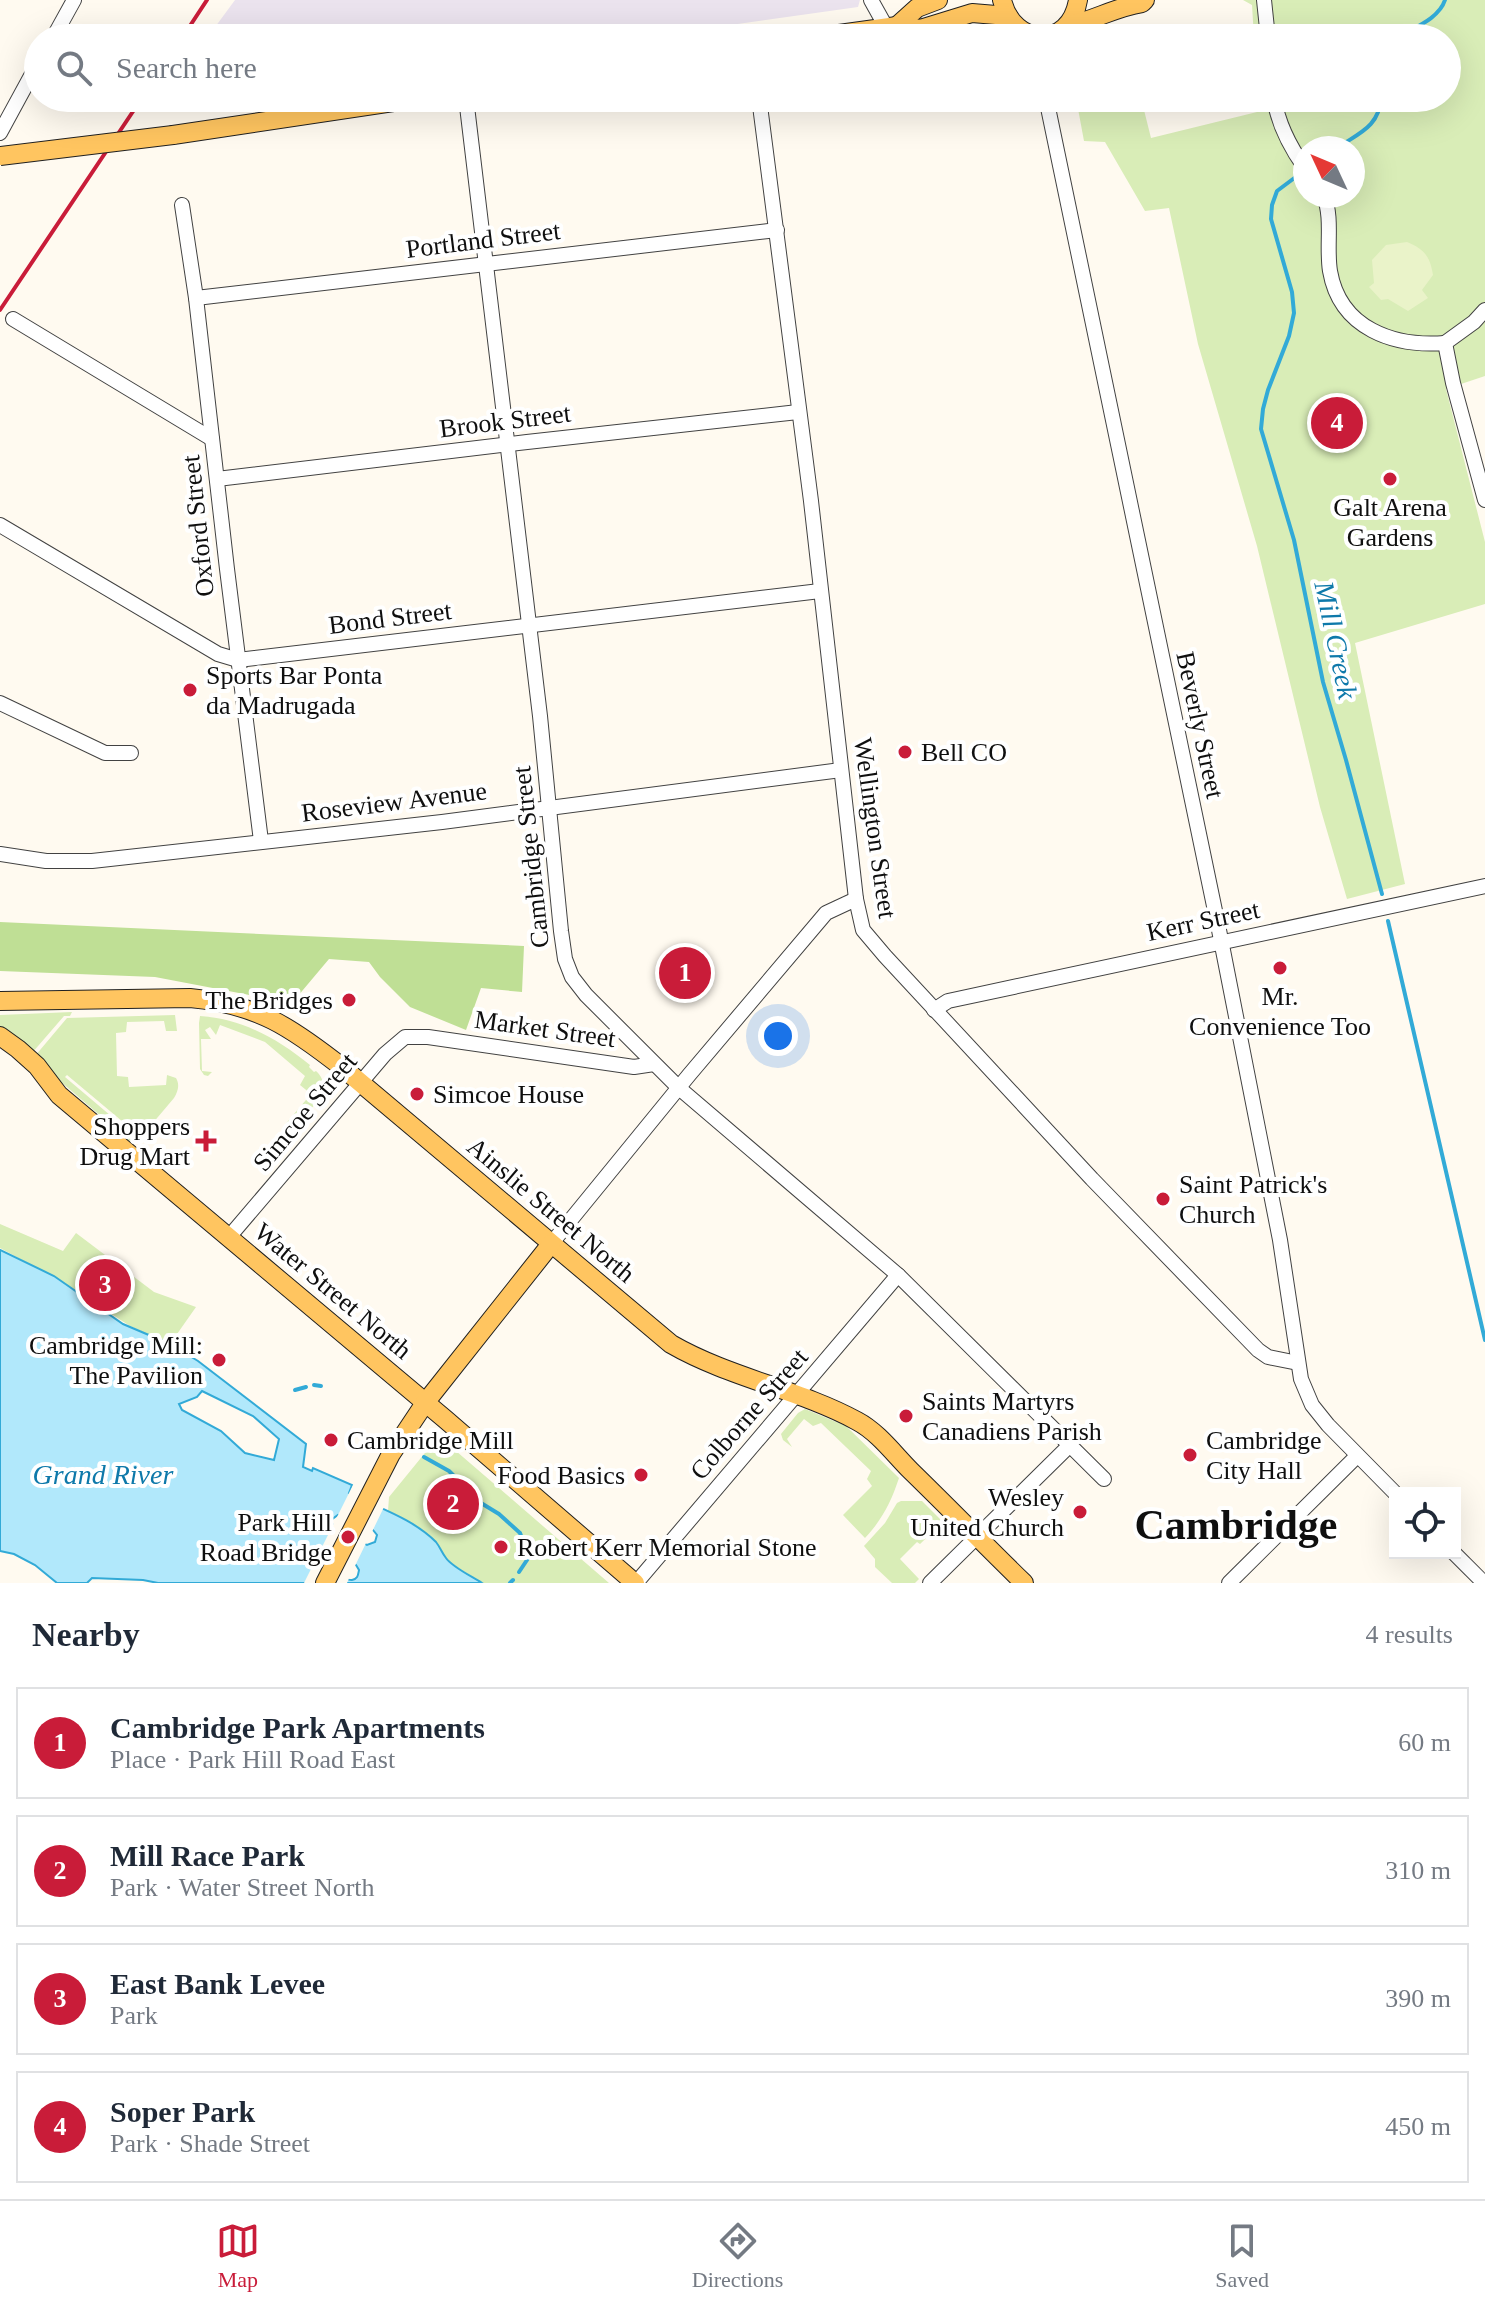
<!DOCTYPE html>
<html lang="en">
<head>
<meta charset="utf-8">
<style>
	:root { --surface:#fff; --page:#f6f6f7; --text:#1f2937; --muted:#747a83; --line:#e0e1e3; --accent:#c91c39 }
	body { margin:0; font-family:Georgia,serif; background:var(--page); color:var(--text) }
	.controls { position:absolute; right:24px; bottom:24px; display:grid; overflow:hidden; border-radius:0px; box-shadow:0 8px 32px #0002 }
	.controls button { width:72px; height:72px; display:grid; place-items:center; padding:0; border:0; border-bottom:2px solid var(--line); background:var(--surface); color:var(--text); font:40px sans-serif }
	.compass { position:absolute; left:1293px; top:136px; width:72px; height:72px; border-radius:50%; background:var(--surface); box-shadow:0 8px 32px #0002; rotate:314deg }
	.you { position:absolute; left:778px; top:1036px; width:28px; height:28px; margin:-20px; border:6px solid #fff; border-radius:50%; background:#1a73e8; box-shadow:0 0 0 12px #1a73e833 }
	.badge { display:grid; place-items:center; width:52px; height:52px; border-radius:50%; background:var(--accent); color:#fff; font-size:26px; font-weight:700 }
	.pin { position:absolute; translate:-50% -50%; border:4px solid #fff; box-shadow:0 2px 8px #0006 }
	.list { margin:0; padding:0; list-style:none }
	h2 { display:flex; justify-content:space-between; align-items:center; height:104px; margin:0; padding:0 32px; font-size:34px }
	h2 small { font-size:26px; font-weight:400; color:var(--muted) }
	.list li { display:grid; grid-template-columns:52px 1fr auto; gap:24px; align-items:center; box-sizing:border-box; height:112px; margin:0 16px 16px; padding:0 16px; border:2px solid var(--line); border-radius:0px }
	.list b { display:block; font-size:30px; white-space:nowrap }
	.list p { margin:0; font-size:26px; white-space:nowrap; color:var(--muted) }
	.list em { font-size:26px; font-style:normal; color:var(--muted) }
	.icon { flex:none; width:44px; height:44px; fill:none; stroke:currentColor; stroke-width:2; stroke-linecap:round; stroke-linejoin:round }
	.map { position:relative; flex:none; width:1485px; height:1583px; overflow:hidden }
	.search { position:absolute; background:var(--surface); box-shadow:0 8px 32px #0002; left:24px; right:24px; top:24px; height:88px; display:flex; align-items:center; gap:20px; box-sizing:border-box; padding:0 28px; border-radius:44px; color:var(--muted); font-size:30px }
	.sheet { height:616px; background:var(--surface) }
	nav { display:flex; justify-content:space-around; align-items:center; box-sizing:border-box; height:112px; border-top:2px solid var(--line); background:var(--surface); font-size:22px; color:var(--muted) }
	nav a { display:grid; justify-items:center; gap:4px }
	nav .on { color:var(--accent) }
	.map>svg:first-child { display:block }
	.industrial { fill:#ebe3ee }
	.green { fill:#d9edb7; fill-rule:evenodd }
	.forest { fill:#bfdf95 }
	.pitch { fill:#eaf3c9 }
	.water { fill:#b1e8fb; stroke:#32aad7; stroke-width:2; fill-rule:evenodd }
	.pier { fill:#fffaf0 }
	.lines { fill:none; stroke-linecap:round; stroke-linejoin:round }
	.stream { stroke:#32aad7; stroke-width:4 }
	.minor-casing { stroke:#424242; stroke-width:16 }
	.major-casing { stroke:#202020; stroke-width:20 }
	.minor { stroke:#fff; stroke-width:14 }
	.major { stroke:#ffc560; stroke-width:18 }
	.rail { stroke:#c91c39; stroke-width:4 }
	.major-bridge-casing { stroke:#202020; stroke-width:20; stroke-linecap:butt }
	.major-bridge { stroke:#ffc560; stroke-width:18 }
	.poi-dot { fill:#c91c39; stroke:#fff; stroke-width:3 }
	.labels { text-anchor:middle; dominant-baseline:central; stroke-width:8; stroke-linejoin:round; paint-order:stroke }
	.street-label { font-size:26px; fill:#0f0f0f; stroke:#fff }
	.poi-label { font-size:26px; fill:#0f0f0f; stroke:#fff; text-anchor:start }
	.water-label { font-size:28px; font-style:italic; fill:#0e79aa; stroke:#fff }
	.town-label { font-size:42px; font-weight:bold; fill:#0f0f0f; stroke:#fff }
</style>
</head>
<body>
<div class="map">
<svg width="1485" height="1583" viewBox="0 0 1485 1583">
	<rect width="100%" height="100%" fill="#fffaf0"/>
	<polygon class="industrial" points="235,0 860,0 858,7 639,38 207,38"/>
	<g class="green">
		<path d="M1243,0H1485V376L1446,389L1485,542V604L1355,643L1405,884L1347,899L1320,807L1257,546L1198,344L1169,208L1145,211L1105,142L1084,141L1076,98H1141L1151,138L1257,112V98H1447V38H1254L1252,5ZM1305,148H1353V196H1305Z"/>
		<path d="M72,1012L70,1016H64L32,1053C21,1044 13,1034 0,1027V1015Z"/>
		<path d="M175,1015L177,1031H166L164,1021L127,1022L126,1032L116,1033L117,1076L128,1077L129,1087L166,1085L167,1075L176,1078C180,1085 178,1091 174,1098L141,1137L67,1075L65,1077L137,1138L132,1143L60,1081L35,1056L67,1018Z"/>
		<path d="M200,1016C243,1019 278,1039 310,1065L309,1067L314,1072L316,1071C323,1077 325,1086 323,1095L292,1131L283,1127L311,1094L300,1085L305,1076L265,1042L220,1025L216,1035L210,1027L205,1030L211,1039H201L202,1071L212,1072L208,1076L204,1075L200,1069L199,1023Z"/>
		<polygon points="0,1224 63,1251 76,1233 154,1292 196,1307 170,1344 130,1326 54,1277 0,1248"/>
		<path d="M805,1409L846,1426L899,1478C891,1502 882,1520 865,1538L843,1515L872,1486L867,1479L871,1471L821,1423L813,1426L804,1419L787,1439L792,1447L783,1440L781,1434L798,1413Z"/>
		<polygon points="438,1437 456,1451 609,1583 482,1583 451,1563 446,1558 437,1543 397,1515 388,1511 389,1497"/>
		<polygon points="901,1501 922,1501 943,1522 920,1544 917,1542 900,1559 919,1579 915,1583 892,1583 875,1567 875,1559 864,1546 885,1523 897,1503"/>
	</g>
	<polygon class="forest" points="0,922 524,946 522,992 481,988 466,1030 410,1007 380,977 369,962 329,959 292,1003 155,977 0,971"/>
	<path class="pitch" d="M1407,242C1424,249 1430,256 1433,275L1422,290L1428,298L1408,311L1388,299L1381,300L1369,287L1374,283L1372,260L1386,245Z"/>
	<path class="water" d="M0,1250L54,1276L123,1324L170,1344L198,1361L306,1444L303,1467L312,1471L313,1468L352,1485L349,1493C378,1508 412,1518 436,1542C440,1547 442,1553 446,1558C452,1567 473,1577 482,1583H158L143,1580L92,1578L87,1583H57L35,1565L14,1554L0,1551ZM202,1391L253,1416L279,1439L274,1460L245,1453L221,1431L182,1410L179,1404L197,1397ZM338,1515L373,1530L377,1535L375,1542L367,1545L333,1526L331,1520ZM321,1549L356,1565L359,1570C358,1575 358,1579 352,1580C345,1581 322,1565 315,1561L314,1558L315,1553Z"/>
	<polygon class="pier" points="354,1483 356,1485 353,1491 384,1507 371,1534 338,1519 335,1521 336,1523 367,1541 354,1568 321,1553 318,1558 350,1576 347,1583 304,1583"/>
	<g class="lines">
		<g class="stream">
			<path d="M1397,38C1413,28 1439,19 1445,0"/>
			<path d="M1337,148C1359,133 1379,127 1381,98"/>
			<polyline points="1301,173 1277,191 1272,205 1271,219 1292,292 1294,313 1289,336 1268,390 1263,409 1261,429 1294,540 1323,682 1346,760 1382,894"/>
			<polyline points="1388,921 1485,1340"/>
			<polyline points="314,1385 321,1386"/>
			<polyline points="295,1390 306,1387"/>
			<polyline points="424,1457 449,1471 481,1503 499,1514 520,1533 524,1544"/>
			<polyline points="519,1572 529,1557"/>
			<polyline points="510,1583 513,1580"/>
		</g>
		<g class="minor-casing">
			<g id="minor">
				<polyline points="871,0 886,27"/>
				<polyline points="1264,0 1268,38"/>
				<polyline points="53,38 74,0"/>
				<polyline points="466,98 540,716 561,931 565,959 572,977 586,995 679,1088 898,1275 1104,1479"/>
				<polyline points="759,98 811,501 856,899 863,930 885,956 1092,1179 1258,1350 1268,1357 1298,1363"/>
				<polyline points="1046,98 1219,930 1280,1240 1301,1379 1312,1405 1328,1425 1395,1493"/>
				<path d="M1274,98C1278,124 1290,147 1305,168"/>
				<polyline points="0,133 38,63"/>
				<path d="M1324,196C1333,219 1326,246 1330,271C1340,329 1394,347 1445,343"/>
				<polyline points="182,205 196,298 227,569 261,841"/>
				<polyline points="196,298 777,230"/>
				<polyline points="13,319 212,439"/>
				<polyline points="1445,343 1453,383 1485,500"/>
				<polyline points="1445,343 1474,322 1485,310"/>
				<polyline points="217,479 527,442 798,412"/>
				<polyline points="0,525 218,654 238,660 820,591"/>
				<polyline points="0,703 105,753 131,753"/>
				<polyline points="0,854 46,861 92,861 442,822 841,770"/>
				<polyline points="934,1010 948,1001 1485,886"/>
				<polyline points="229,1237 385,1054 405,1037 428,1037 634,1067 654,1064"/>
				<polyline points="551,1244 689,1075 826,913 856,899"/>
				<polyline points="1454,1553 1484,1583"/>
				<polyline points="636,1583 898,1275"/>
				<polyline points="930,1583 1070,1445"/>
				<polyline points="1229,1583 1357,1456"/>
			</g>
		</g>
		<g class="major-casing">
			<g id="major">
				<path d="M1002,0C1013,47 1070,50 1078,0"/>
				<polyline points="897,26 917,8 938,0"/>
				<path d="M1067,26C1093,21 1115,7 1142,3L1145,0"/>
				<polyline points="810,38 897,26 920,29 972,13 1008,16"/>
				<polyline points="173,135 420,98"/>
				<path d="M0,1001L190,998C257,1004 291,1027 343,1068L671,1344C730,1378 798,1389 857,1421C878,1432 894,1454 911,1471C949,1508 986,1546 1024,1583"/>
				<polyline points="0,1036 18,1049 37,1066 59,1095 445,1419 635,1583"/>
				<polyline points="325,1583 391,1454 425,1403 551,1244"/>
			</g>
		</g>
		<use href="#minor" class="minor"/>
		<use href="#major" class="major"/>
		<g class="rail">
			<polyline points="182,38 207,0"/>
			<polyline points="0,310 142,98"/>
		</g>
		<g class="major-bridge-casing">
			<polyline id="major-bridge" points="0,156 173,135"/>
		</g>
		<use href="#major-bridge" class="major-bridge"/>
	</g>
	<g class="poi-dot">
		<circle cx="1390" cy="479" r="8"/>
		<circle cx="190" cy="690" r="8"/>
		<circle cx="905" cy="752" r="8"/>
		<circle cx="1280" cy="968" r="8"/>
		<circle cx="349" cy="1000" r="8"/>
		<circle cx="417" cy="1094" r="8"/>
		<path d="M202 1129h8v8h8v8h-8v8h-8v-8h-8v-8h8z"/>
		<circle cx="1163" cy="1199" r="8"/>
		<circle cx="219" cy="1360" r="8"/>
		<circle cx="906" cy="1416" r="8"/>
		<circle cx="331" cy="1440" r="8"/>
		<circle cx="1190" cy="1455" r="8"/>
		<circle cx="641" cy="1475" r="8"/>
		<circle cx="1080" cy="1512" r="8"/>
		<circle cx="348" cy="1537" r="8"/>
		<circle cx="501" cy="1547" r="8"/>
	</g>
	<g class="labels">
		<g class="street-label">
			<text transform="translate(483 240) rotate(-7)">Portland Street</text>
			<text transform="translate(505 421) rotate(-7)">Brook Street</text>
			<text transform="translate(198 526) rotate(-96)">Oxford Street</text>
			<text transform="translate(390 618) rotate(-7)">Bond Street</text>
			<text transform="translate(1200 725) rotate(78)">Beverly Street</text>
			<text transform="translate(394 802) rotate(-7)">Roseview Avenue</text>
			<text transform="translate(875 828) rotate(82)">Wellington Street</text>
			<text transform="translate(531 857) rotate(-96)">Cambridge Street</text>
			<text transform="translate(1203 921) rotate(-12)">Kerr Street</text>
			<text transform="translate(545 1029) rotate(8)">Market Street</text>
			<text transform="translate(305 1112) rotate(-50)">Simcoe Street</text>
			<text transform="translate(551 1210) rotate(40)">Ainslie Street North</text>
			<text transform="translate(333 1291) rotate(40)">Water Street North</text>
			<text transform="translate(749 1414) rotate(-49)">Colborne Street</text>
		</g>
		<g class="poi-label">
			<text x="1390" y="507" text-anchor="middle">Galt Arena<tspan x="1390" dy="30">Gardens</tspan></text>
			<text x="206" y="675">Sports Bar Ponta<tspan x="206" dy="30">da Madrugada</tspan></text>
			<text x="921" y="752">Bell CO</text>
			<text x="1280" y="996" text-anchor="middle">Mr.<tspan x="1280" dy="30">Convenience Too</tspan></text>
			<text x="333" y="1000" text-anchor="end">The Bridges</text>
			<text x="433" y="1094">Simcoe House</text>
			<text x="190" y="1126" text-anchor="end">Shoppers<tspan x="190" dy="30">Drug Mart</tspan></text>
			<text x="1179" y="1184">Saint Patrick's<tspan x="1179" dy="30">Church</tspan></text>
			<text x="203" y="1345" text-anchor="end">Cambridge Mill:<tspan x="203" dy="30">The Pavilion</tspan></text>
			<text x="922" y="1401">Saints Martyrs<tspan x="922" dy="30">Canadiens Parish</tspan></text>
			<text x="347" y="1440">Cambridge Mill</text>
			<text x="1206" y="1440">Cambridge<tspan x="1206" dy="30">City Hall</tspan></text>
			<text x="625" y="1475" text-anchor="end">Food Basics</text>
			<text x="1064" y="1497" text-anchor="end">Wesley<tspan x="1064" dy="30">United Church</tspan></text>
			<text x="332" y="1522" text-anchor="end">Park Hill<tspan x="332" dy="30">Road Bridge</tspan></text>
			<text x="517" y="1547">Robert Kerr Memorial Stone</text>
		</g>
		<g class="water-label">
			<text transform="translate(1336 640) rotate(78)">Mill Creek</text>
			<text x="103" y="1474">Grand River</text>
		</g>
		<g class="town-label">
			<text x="1236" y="1525">Cambridge</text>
		</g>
	</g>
</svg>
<div class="controls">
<button><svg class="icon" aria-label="locate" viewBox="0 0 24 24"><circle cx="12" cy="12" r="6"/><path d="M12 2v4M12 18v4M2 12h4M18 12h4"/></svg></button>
</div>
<svg class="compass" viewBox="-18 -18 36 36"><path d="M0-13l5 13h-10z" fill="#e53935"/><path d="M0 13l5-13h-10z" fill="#747a83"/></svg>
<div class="you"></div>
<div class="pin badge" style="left:685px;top:973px">1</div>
<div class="pin badge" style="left:453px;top:1504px">2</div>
<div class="pin badge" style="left:105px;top:1285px">3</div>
<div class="pin badge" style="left:1337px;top:423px">4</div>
<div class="search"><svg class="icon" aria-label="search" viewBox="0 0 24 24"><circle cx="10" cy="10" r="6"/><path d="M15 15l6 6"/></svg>Search here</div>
</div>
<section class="sheet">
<h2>Nearby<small>4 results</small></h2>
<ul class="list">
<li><span class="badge">1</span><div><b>Cambridge Park Apartments</b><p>Place · Park Hill Road East</p></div><em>60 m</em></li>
<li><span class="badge">2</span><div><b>Mill Race Park</b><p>Park · Water Street North</p></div><em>310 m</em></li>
<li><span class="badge">3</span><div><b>East Bank Levee</b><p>Park</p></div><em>390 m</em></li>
<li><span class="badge">4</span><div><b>Soper Park</b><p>Park · Shade Street</p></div><em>450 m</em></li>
</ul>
</section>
<nav>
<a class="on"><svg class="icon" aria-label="map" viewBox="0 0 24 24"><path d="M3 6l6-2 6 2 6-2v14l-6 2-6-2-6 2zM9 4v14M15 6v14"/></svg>Map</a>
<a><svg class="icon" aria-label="directions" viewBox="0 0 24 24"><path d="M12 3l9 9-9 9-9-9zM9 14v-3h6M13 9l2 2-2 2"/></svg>Directions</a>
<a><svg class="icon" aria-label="saved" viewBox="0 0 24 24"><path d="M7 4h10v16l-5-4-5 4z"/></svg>Saved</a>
</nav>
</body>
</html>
